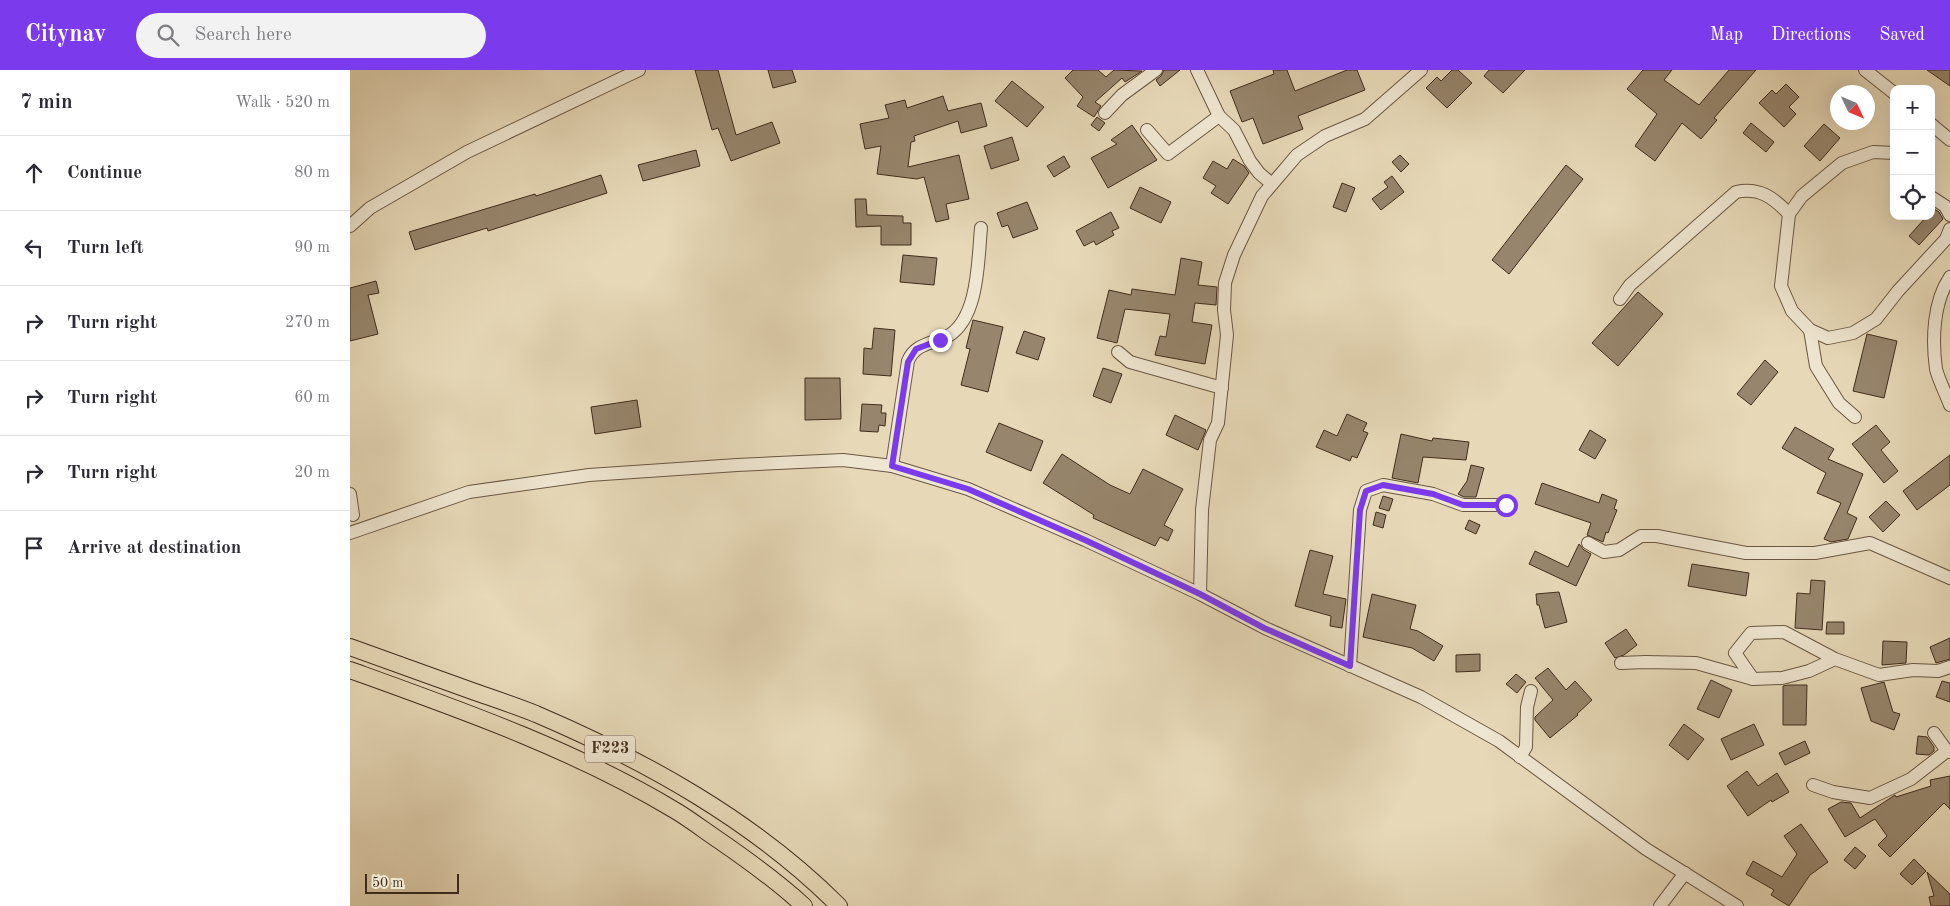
<!DOCTYPE html>
<html lang="en">
<head>
<meta charset="utf-8">
<style>
	:root { --surface:#fff; --page:#f2f2f3; --text:#2b2b33; --muted:#7c7c81; --line:#e1e1e2; --accent:#7c3aed }
	body { margin:0; font-family:"Old Standard TT",serif; background:var(--page); color:var(--text) }
	.controls { position:absolute; right:15px; top:15px; display:grid; overflow:hidden; border-radius:10px; box-shadow:0 5px 20px #0002 }
	.controls button { width:45px; height:45px; display:grid; place-items:center; padding:0; border:0; border-bottom:1px solid var(--line); background:var(--surface); color:var(--text); font:25px sans-serif }
	.compass { position:absolute; left:1480px; top:15px; width:45px; height:45px; border-radius:50%; background:var(--surface); box-shadow:0 5px 20px #0002; rotate:134deg }
	.scale { position:absolute; left:15px; bottom:12px; width:94px; box-sizing:border-box; padding-left:5px; border:2px solid #412c1c; border-top:0; font-size:14px; line-height:18px; white-space:nowrap; color:#412c1c; -webkit-text-stroke:4px #efe6d1; paint-order:stroke }
	.stop { position:absolute; width:15px; height:15px; margin:-11px; border:4px solid #7c3aed; border-radius:50%; background:#fff }
	.stop.end { background:#7c3aed; border-color:#fff; box-shadow:0 1px 5px #0008 }
	.list { margin:0; padding:0; list-style:none }
	h2 { display:flex; justify-content:space-between; align-items:center; height:65px; margin:0; padding:0 20px; font-size:21px }
	h2 small { font-size:16px; font-weight:400; color:var(--muted) }
	.list li { display:grid; grid-template-columns:32px 1fr auto; gap:15px; align-items:center; box-sizing:border-box; height:75px; padding:0 20px; border-top:1px solid var(--line) }
	.list b { display:block; font-size:19px; white-space:nowrap }
	.list em { font-size:16px; font-style:normal; color:var(--muted) }
	.icon { flex:none; width:28px; height:28px; fill:none; stroke:currentColor; stroke-width:2; stroke-linecap:round; stroke-linejoin:round }
	.map { position:relative; flex:none; width:1600px; height:836px; overflow:hidden }
	header { display:flex; align-items:center; gap:30px; box-sizing:border-box; height:70px; padding:0 25px; background:var(--accent); color:#fff }
	header strong { font-size:24px }
	nav { display:flex; gap:28px; margin-inline-start:auto; font-size:18px }
	.search { width:350px; height:45px; background:var(--page); display:flex; align-items:center; gap:12px; box-sizing:border-box; padding:0 18px; border-radius:28px; color:var(--muted); font-size:19px }
	main { display:flex }
	aside { flex:1; background:var(--surface) }
	.map>svg:first-child { display:block }
	.building { fill:#97866d; stroke:#412c1c }
	.lines { fill:none; stroke-linecap:round; stroke-linejoin:round }
	.minor-casing { stroke:#6a5743; stroke-width:14 }
	.major-casing { stroke:#412c1c; stroke-width:18 }
	.minor { stroke:#efe6d1; stroke-width:12 }
	.major { stroke:#e7d9b8; stroke-width:16 }
	.route { stroke:#7c3aed; stroke-width:6 }
	.labels { text-anchor:middle; dominant-baseline:central; stroke-width:4; stroke-linejoin:round; paint-order:stroke }
	.shield { fill:#efe6d1; stroke:#756452; stroke-width:1 }
	.shield-label { font-size:16px; font-weight:bold; fill:#412c1c }
</style>
</head>
<body>
<header>
<strong>Citynav</strong>
<div class="search"><svg class="icon" aria-label="search" viewBox="0 0 24 24"><circle cx="10" cy="10" r="6"/><path d="M15 15l6 6"/></svg>Search here</div>
<nav><a>Map</a><a>Directions</a><a>Saved</a></nav>
</header>
<main>
<aside>
<h2>7 min<small>Walk · 520 m</small></h2>
<ul class="list">
<li><svg class="icon" aria-label="ahead" viewBox="0 0 24 24"><path d="M12 20V5M6 11l6-6 6 6"/></svg><div><b>Continue</b></div><em>80 m</em></li>
<li><svg class="icon" aria-label="left" viewBox="0 0 24 24"><path d="M17 20v-9H6M10 6l-5 5 5 5"/></svg><div><b>Turn left</b></div><em>90 m</em></li>
<li><svg class="icon" aria-label="right" viewBox="0 0 24 24"><path d="M7 20v-9h11M14 6l5 5-5 5"/></svg><div><b>Turn right</b></div><em>270 m</em></li>
<li><svg class="icon" aria-label="right" viewBox="0 0 24 24"><path d="M7 20v-9h11M14 6l5 5-5 5"/></svg><div><b>Turn right</b></div><em>60 m</em></li>
<li><svg class="icon" aria-label="right" viewBox="0 0 24 24"><path d="M7 20v-9h11M14 6l5 5-5 5"/></svg><div><b>Turn right</b></div><em>20 m</em></li>
<li><svg class="icon" aria-label="arrive" viewBox="0 0 24 24"><path d="M6 21V4h12l-3 4 3 4H6"/></svg><div><b>Arrive at destination</b></div></li>
</ul>
</aside>
<div class="map">
<svg width="1600" height="836" viewBox="0 0 1600 836">
	<rect width="100%" height="100%" fill="#e7d9b8"/>
	<filter id="stains"><feTurbulence type="fractalNoise" baseFrequency=".004" numOctaves="4"/><feColorMatrix values="0 0 0 0 .2 0 0 0 0 .09 0 0 0 0 .02 0 0 0 .5 -.17"/></filter>
	<radialGradient id="worn" r=".72"><stop offset=".6" stop-color="#630" stop-opacity="0"/><stop offset="1" stop-color="#630" stop-opacity=".3"/></radialGradient>
	<g class="building">
		<polygon points="345,0 368,0 386,65 422,52 430,73 381,91 368,58 362,60"/>
		<polygon points="418,0 442,0 446,12 423,18"/>
		<polygon points="723,0 748,0 756,7 764,0 792,1 775,12 772,8 745,32 751,36 744,47 727,36 733,27 715,8"/>
		<polygon points="814,0 830,0 810,16 806,10 811,6"/>
		<polygon points="923,0 937,0 945,21 997,0 1007,0 1015,20 948,46 953,59 913,74 903,48 892,52 880,21 924,4"/>
		<polygon points="1102,0 1108,0 1122,13 1097,38 1076,18 1087,7 1091,11"/>
		<polygon points="1139,0 1175,0 1153,23 1134,6"/>
		<polygon points="1293,0 1322,0 1314,10 1349,35 1379,0 1406,0 1364,48 1367,50 1351,69 1332,53 1305,91 1285,76 1307,44 1277,19"/>
		<polygon points="1577,0 1600,0 1600,16"/>
		<polygon points="662,11 694,37 677,57 645,31"/>
		<polygon points="1436,14 1449,27 1439,37 1446,44 1434,57 1409,33 1422,20 1426,24"/>
		<polygon points="593,26 598,41 631,33 637,56 611,63 608,51 564,66 565,71 561,72 558,97 609,85 619,129 596,134 599,149 586,152 574,107 567,109 527,104 531,76 515,79 510,54 539,48 535,35 555,30 557,38"/>
		<polygon points="747,47 755,53 749,61 741,55"/>
		<polygon points="1401,53 1424,72 1416,82 1393,63"/>
		<polygon points="1474,54 1490,68 1470,91 1454,76"/>
		<polygon points="782,55 807,90 758,118 741,88 767,74 761,70"/>
		<polygon points="662,67 669,90 641,99 634,76"/>
		<polygon points="346,80 350,96 293,111 288,95"/>
		<polygon points="1050,85 1059,94 1051,102 1042,92"/>
		<polygon points="714,86 720,97 704,107 697,96"/>
		<polygon points="883,89 894,96 899,103 878,134 861,123 866,116 853,108 863,91 877,99"/>
		<polygon points="1216,95 1233,109 1159,204 1142,190"/>
		<polygon points="251,105 257,123 138,161 137,158 65,180 59,162 185,124 186,126"/>
		<polygon points="1042,106 1054,122 1031,140 1022,129 1038,117 1034,112"/>
		<polygon points="992,113 1005,118 996,142 983,137"/>
		<polygon points="790,117 821,132 811,153 780,138"/>
		<polygon points="505,129 516,129 517,145 553,146 553,153 561,153 561,175 531,175 531,156 506,157"/>
		<polygon points="677,132 688,159 663,168 658,155 652,157 647,143"/>
		<polygon points="1581,137 1589,142 1593,149 1569,175 1559,166 1577,146 1581,146"/>
		<polygon points="761,142 769,158 762,161 764,165 746,175 744,171 734,176 726,161"/>
		<polygon points="553,185 587,188 584,215 550,212"/>
		<polygon points="831,188 852,192 848,215 867,217 866,235 845,233 842,252 862,255 855,294 805,285 810,266 816,267 820,244 775,239 767,273 747,268 759,220 781,225 782,219 825,225"/>
		<polygon points="26,211 29,223 18,225 28,264 0,271 0,218"/>
		<polygon points="1288,222 1313,244 1268,296 1242,273"/>
		<polygon points="623,250 653,257 638,322 611,315 620,279 616,278"/>
		<polygon points="524,258 545,260 541,306 513,304 514,278 522,279"/>
		<polygon points="674,261 695,268 688,290 666,283"/>
		<polygon points="1517,264 1547,271 1534,328 1503,321"/>
		<polygon points="1415,290 1428,302 1401,335 1387,324"/>
		<polygon points="753,298 772,304 761,333 743,326"/>
		<polygon points="455,308 490,308 491,349 455,350"/>
		<polygon points="287,330 291,357 245,364 241,337"/>
		<polygon points="512,334 532,335 531,343 536,343 535,356 529,355 528,362 510,361"/>
		<polygon points="997,344 1017,353 1013,361 1018,363 1007,388 1002,386 1000,391 966,377 974,360 987,366"/>
		<polygon points="825,345 856,360 848,380 816,365"/>
		<polygon points="649,353 693,371 681,401 636,382"/>
		<polygon points="1526,355 1540,372 1531,380 1548,401 1534,413 1502,374"/>
		<polygon points="1445,357 1484,379 1478,389 1513,404 1497,443 1507,448 1498,469 1481,472 1474,469 1491,433 1467,423 1476,403 1432,378"/>
		<polygon points="1240,360 1256,370 1245,389 1229,380"/>
		<polygon points="1051,364 1082,371 1083,368 1119,372 1116,390 1073,387 1068,413 1042,408"/>
		<polygon points="712,384 760,415 780,424 793,399 833,419 814,455 823,460 818,471 810,467 805,476 743,448 744,445 693,413"/>
		<polygon points="1600,385 1600,415 1567,440 1553,421"/>
		<polygon points="1121,395 1134,398 1126,427 1114,427 1108,424 1117,411"/>
		<polygon points="1192,413 1249,433 1252,424 1267,430 1264,439 1267,440 1258,463 1256,462 1253,472 1237,465 1241,453 1185,434"/>
		<polygon points="1033,426 1043,429 1039,441 1029,438"/>
		<polygon points="1536,431 1550,445 1533,462 1519,447"/>
		<polygon points="1026,442 1036,445 1033,458 1023,455"/>
		<polygon points="1119,450 1130,455 1126,464 1115,459"/>
		<polygon points="1229,474 1234,480 1241,484 1226,516 1179,494 1185,481 1218,497"/>
		<polygon points="960,480 983,486 973,524 996,529 992,558 980,556 981,546 945,536"/>
		<polygon points="1342,494 1399,503 1396,526 1338,516"/>
		<polygon points="1461,510 1475,511 1472,560 1445,558 1447,523 1460,524"/>
		<polygon points="1209,522 1217,552 1195,558 1189,535 1187,535 1186,524"/>
		<polygon points="1022,524 1066,535 1060,559 1068,561 1093,576 1084,591 1062,578 1013,567"/>
		<polygon points="1477,552 1494,552 1494,564 1476,564"/>
		<polygon points="1276,559 1287,575 1274,585 1265,588 1255,573"/>
		<polygon points="1600,568 1600,589 1586,593 1580,577"/>
		<polygon points="1533,571 1557,572 1556,593 1532,595"/>
		<polygon points="1130,584 1130,601 1106,602 1106,585"/>
		<polygon points="1198,598 1216,620 1225,611 1242,630 1227,644 1228,645 1200,668 1185,650 1185,647 1203,630 1185,608"/>
		<polygon points="1166,604 1176,612 1167,623 1156,614"/>
		<polygon points="1361,610 1382,620 1369,648 1347,639"/>
		<polygon points="1592,611 1600,613 1600,632 1586,627"/>
		<polygon points="1534,612 1543,642 1550,644 1544,660 1521,651 1511,618"/>
		<polygon points="1438,615 1457,615 1456,655 1433,655 1433,616"/>
		<polygon points="1334,654 1354,669 1338,690 1319,675"/>
		<polygon points="1404,654 1414,675 1381,690 1371,669"/>
		<polygon points="1568,666 1577,667 1584,677 1584,681 1579,685 1566,684"/>
		<polygon points="1455,671 1460,683 1435,695 1429,683"/>
		<polygon points="1397,701 1408,716 1427,703 1439,722 1422,732 1421,730 1398,746 1377,716"/>
		<polygon points="1600,706 1600,739 1594,733 1540,787 1528,775 1537,766 1525,749 1495,767 1478,739 1491,732 1501,733 1510,748 1542,727 1545,725 1546,727 1581,716 1580,710"/>
		<polygon points="1451,754 1478,792 1460,805 1439,836 1421,825 1424,820 1396,804 1403,791 1432,807 1447,784 1434,766"/>
		<polygon points="1505,777 1516,786 1505,799 1494,790"/>
		<polygon points="1564,789 1576,801 1562,815 1550,804"/>
		<polygon points="1577,802 1600,824 1600,836 1581,836 1579,827 1584,826"/>
	</g>
	<g class="lines">
		<g class="minor-casing">
			<g id="minor">
				<polyline points="847,0 869,46"/>
				<polyline points="1515,0 1544,23"/>
				<polyline points="755,43 772,25 806,0"/>
				<polyline points="1581,54 1600,70"/>
				<polyline points="797,60 818,84 869,46 884,60 900,91 909,103 922,114"/>
				<polyline points="1544,83 1523,82 1492,93 1452,126 1439,144 1431,216 1442,241 1460,260 1478,268 1503,263 1526,249 1548,221 1596,169 1600,159"/>
				<polyline points="1581,127 1595,136 1600,145"/>
				<polyline points="0,156 20,138 117,82 289,0"/>
				<path d="M1600,207C1583,232 1582,270 1586,299C1589,311 1596,324 1600,335"/>
				<path d="M1270,229L1280,215L1386,122C1409,117 1423,127 1439,144"/>
				<polyline points="1460,260 1466,296 1489,333 1505,347"/>
				<polyline points="768,282 780,292 872,318"/>
				<path d="M542,396L558,291C565,273 583,274 598,266C629,248 628,189 631,158"/>
				<polyline points="0,424 3,445"/>
				<polyline points="0,463 119,422 239,405 387,395 493,390 542,396 618,419 735,470 850,524 915,558 1071,627 1149,671 1296,779 1387,836"/>
				<polyline points="1238,473 1254,482 1269,480 1291,466 1307,466 1396,483 1465,483 1520,473 1600,508"/>
				<polyline points="850,524 852,440 860,370 868,353 877,265 874,240 875,213 884,185 912,126 947,85 975,66 1015,49 1071,0"/>
				<polyline points="1485,589 1459,601 1432,608 1403,609 1385,583 1401,563 1434,562 1485,589 1529,605 1563,600 1588,601 1600,597"/>
				<polyline points="1271,593 1295,592 1346,593 1403,609"/>
				<polyline points="1000,596 1010,440 1016,421 1033,415 1083,424 1113,435 1156,435"/>
				<polyline points="1584,663 1597,681 1600,682"/>
				<polyline points="1170,687 1176,677 1177,637 1181,621"/>
				<polyline points="1463,715 1483,722 1520,728 1561,709 1597,681"/>
				<polyline points="1310,836 1335,803"/>
			</g>
		</g>
		<g class="major-casing">
			<g id="major">
				<path d="M0,577C42,592 83,607 125,622C145,629 166,636 186,644C296,691 404,751 489,836"/>
				<path d="M0,600C111,640 225,680 326,741C341,750 355,761 370,771C399,791 428,812 454,836"/>
			</g>
		</g>
		<use href="#minor" class="minor"/>
		<use href="#major" class="major"/>
	</g>
	<g class="lines">
		<polyline class="route" points="590,270 566,279 558,292 542,396 618,419 735,470 850,524 914,558 1000,596 1010,440 1016,421 1033,415 1083,424 1113,435 1156,435"/>
	</g>
	<g class="labels">
		<rect class="shield" x="235" y="665.5" width="50" height="27" rx="4"/>
		<g class="shield-label">
			<text x="260" y="679">F223</text>
		</g>
	</g>
	<rect width="100%" height="100%" filter="url(#stains)"/>
	<rect width="100%" height="100%" fill="url(#worn)"/>
</svg>
<div class="controls">
<button>+</button>
<button>−</button>
<button><svg class="icon" aria-label="locate" viewBox="0 0 24 24"><circle cx="12" cy="12" r="6"/><path d="M12 2v4M12 18v4M2 12h4M18 12h4"/></svg></button>
</div>
<svg class="compass" viewBox="-18 -18 36 36"><path d="M0-13l5 13h-10z" fill="#e53935"/><path d="M0 13l5-13h-10z" fill="#7c7c81"/></svg>
<div class="scale">50 m</div>
<div class="stop" style="left:1156px;top:435px"></div>
<div class="stop end" style="left:590px;top:270px"></div>
</div>
</main>
</body>
</html>
